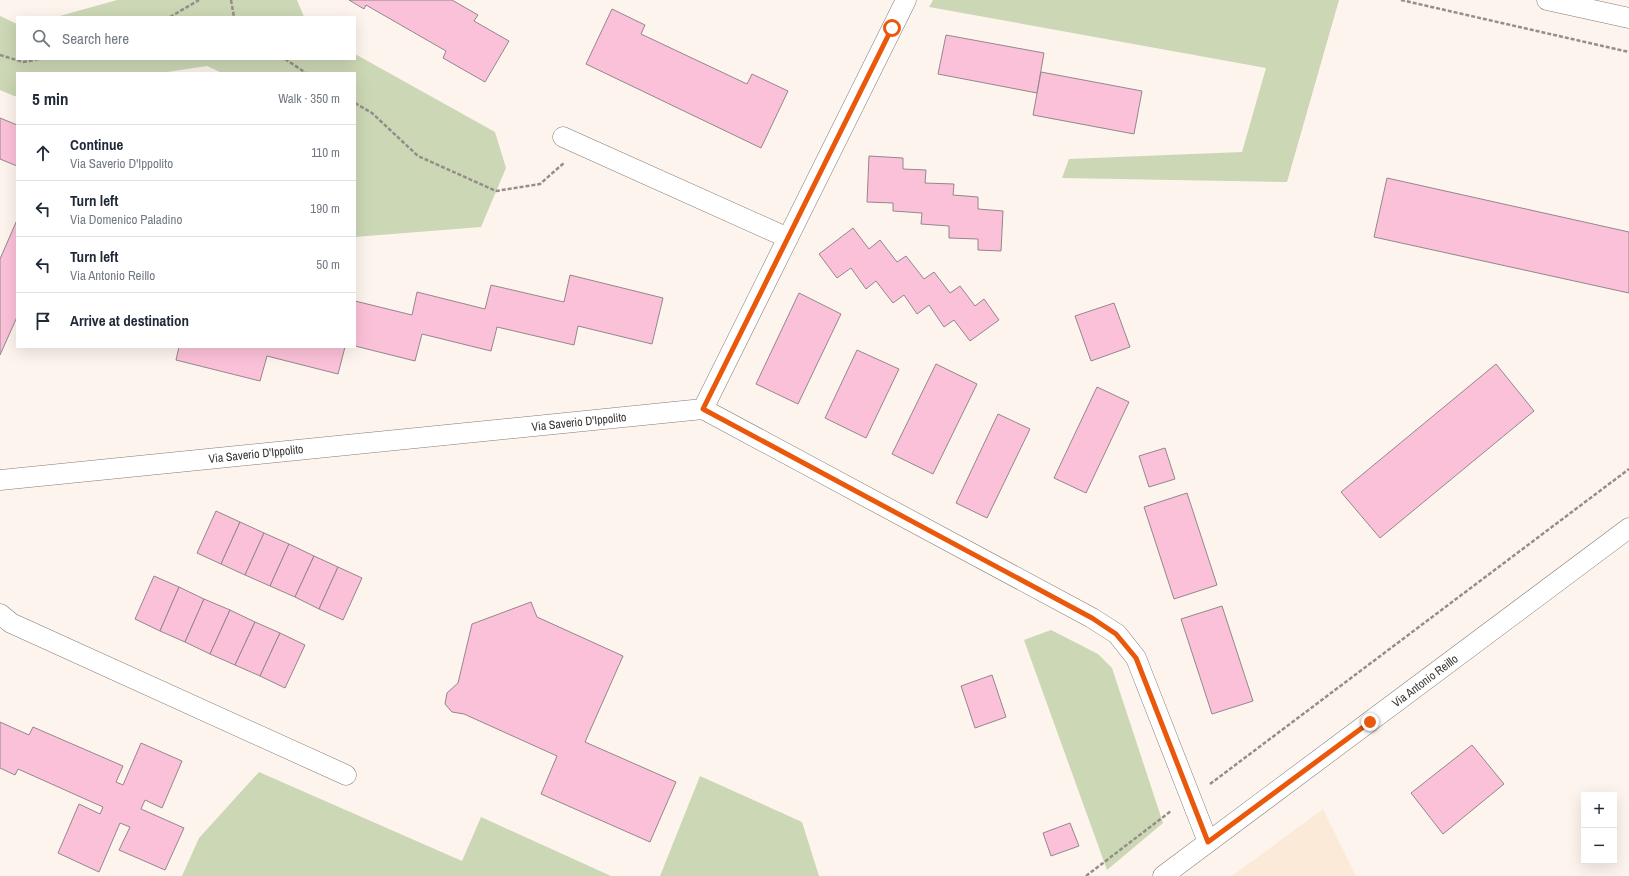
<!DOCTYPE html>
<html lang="en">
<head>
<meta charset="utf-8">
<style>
	:root { --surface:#fff; --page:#f6f6f7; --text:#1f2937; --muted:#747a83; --line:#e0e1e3 }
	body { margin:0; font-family:"Archivo Narrow",sans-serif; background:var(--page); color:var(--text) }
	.controls { position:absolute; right:12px; bottom:12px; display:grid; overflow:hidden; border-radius:0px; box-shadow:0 4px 16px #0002 }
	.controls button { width:36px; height:36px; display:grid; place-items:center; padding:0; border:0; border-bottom:1px solid var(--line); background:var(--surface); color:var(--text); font:20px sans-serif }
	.stop { position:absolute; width:12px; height:12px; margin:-9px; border:3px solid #ea580c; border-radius:50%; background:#fff }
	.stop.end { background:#ea580c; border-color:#fff; box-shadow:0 1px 4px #0008 }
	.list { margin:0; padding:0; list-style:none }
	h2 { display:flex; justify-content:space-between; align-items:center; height:52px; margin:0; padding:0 16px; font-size:17px }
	h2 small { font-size:13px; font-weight:400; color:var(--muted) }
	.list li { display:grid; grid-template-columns:26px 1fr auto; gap:12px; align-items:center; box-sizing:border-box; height:56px; padding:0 16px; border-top:1px solid var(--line) }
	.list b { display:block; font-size:15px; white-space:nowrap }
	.list p { margin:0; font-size:13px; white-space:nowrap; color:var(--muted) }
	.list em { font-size:13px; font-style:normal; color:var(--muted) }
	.icon { flex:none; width:22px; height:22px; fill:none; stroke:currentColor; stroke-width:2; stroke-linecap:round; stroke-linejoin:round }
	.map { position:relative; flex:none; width:1629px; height:876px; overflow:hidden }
	.search { position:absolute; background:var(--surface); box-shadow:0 4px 16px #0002; left:16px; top:16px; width:340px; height:44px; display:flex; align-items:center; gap:10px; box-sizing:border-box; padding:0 14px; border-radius:0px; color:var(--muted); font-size:15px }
	.panel { position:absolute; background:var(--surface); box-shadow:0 4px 16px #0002; left:16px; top:72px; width:340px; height:276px; border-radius:0px }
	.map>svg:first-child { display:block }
	.commercial { fill:#faead7 }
	.green { fill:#ccd7b5 }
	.building { fill:#fbc1d8; stroke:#93878c }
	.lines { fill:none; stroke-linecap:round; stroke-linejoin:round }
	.street-casing { stroke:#857a73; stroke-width:21 }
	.path { stroke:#948e89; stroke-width:2.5; stroke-dasharray:4 2; stroke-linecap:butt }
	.street { stroke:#fff; stroke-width:20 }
	.route { stroke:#ea580c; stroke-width:5 }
	.labels { text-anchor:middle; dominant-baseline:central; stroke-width:3.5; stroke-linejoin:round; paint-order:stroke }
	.street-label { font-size:12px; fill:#3a3633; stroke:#fff }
</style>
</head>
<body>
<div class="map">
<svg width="1629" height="876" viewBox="0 0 1629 876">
	<rect width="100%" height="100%" fill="#fef4ee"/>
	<polygon class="commercial" points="1323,809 1356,876 1232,876"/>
	<g class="green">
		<polygon points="117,0 297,0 304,17 56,17"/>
		<polygon points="933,0 1339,0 1287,182 1062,178 1069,159 1242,152 1266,68 929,7"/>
		<polygon points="0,16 17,24 17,59 355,59 355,54 495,132 506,168 481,227 355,237 355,73 222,73 207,66 161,73 17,73 17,96 14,96 0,90"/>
		<polygon points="1051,630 1098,654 1112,668 1163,823 1107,870 1024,640"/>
		<polygon points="259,772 462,861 481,817 611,876 182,876 199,838"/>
		<polygon points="700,776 802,822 819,876 660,876"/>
	</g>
	<g class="building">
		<polygon points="349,0 452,0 478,15 474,21 509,41 485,82 443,58 446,51 366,5 364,9"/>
		<polygon points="612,9 645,25 641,34 747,84 752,74 788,91 761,148 586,64"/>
		<polygon points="946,35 1044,53 1037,93 938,74"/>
		<polygon points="1041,72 1142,91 1134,134 1033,115"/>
		<polygon points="0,118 17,125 17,166 0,159"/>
		<polygon points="869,156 903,158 903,169 926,170 925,183 954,184 953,195 978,197 978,209 1003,211 1001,251 978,250 978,239 949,238 949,226 921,224 922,213 893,211 893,203 867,202"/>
		<polygon points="1387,178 1629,232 1629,293 1374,237"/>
		<polygon points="17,220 17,317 0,355 0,259"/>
		<polygon points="853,228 869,249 880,240 897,262 906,256 924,279 934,272 950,293 960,286 975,306 984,299 999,320 970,341 954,320 944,327 929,305 917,314 904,295 893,303 876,281 866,289 851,268 837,278 819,254"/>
		<polygon points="570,275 663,298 652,344 578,326 574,345 497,327 491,351 422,334 415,361 355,346 355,301 412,315 417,292 485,309 491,285 564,302"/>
		<polygon points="799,293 841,314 798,404 756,384"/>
		<polygon points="1114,303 1130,347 1091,361 1075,316"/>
		<polygon points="179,347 345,347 338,374 267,356 260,381 176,360"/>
		<polygon points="857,350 899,369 866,438 825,418"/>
		<polygon points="936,364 977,384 933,474 892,454"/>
		<polygon points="1496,364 1534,411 1380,538 1341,492"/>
		<polygon points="1097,387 1129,402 1086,493 1054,478"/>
		<polygon points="998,414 1030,429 987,518 956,503"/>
		<polygon points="1165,448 1175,479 1149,487 1139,456"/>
		<polygon points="1187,493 1217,585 1174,599 1144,507"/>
		<polygon points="216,511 240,522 221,564 197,553"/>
		<polygon points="240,522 264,533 245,575 221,564"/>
		<polygon points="264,533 289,544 270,586 245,575"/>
		<polygon points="289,544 314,556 295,597 270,586"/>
		<polygon points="314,556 338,567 319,609 295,597"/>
		<polygon points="338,567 362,578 343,620 319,609"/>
		<polygon points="154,576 179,587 160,631 135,619"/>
		<polygon points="179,587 204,599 185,642 160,631"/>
		<polygon points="204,599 230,610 210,654 185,642"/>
		<polygon points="531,602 537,617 623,656 585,742 676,782 650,842 541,794 557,756 464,714 452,712 445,704 447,693 458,683 472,624"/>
		<polygon points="1222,606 1253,701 1212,714 1181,619"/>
		<polygon points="230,610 255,622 235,665 210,654"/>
		<polygon points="255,622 280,633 260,676 235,665"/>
		<polygon points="280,633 305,645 285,688 260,676"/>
		<polygon points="992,675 1006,717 975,728 961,686"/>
		<polygon points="0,722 29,735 33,727 123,766 116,782 123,785 141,743 182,761 162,808 145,800 141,809 184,828 165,870 119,850 130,827 120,823 99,872 58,853 79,804 100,814 103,807 18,769 15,775 0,768"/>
		<polygon points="1472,745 1504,784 1443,834 1411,793"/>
		<polygon points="1070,823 1079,846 1051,856 1043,833"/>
	</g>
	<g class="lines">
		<g class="street-casing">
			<g id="street">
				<polyline points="1547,0 1629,18"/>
				<polyline points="563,137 788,238"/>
				<polyline points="703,409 1092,618 1117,634 1136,658 1208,842"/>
				<polyline points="0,480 703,409 906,0"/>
				<polyline points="0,614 11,623 346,775"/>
				<polyline points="1163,876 1629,528"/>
			</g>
		</g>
		<g class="path">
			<polyline points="231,0 234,17"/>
			<polyline points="1401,0 1629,52"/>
			<polyline points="170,17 199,0"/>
			<polyline points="0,55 23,62 39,59"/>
			<polyline points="285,59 306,73"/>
			<polyline points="355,103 372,113 418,156 496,191 540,184 565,162"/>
			<polyline points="1210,784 1629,469"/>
			<polyline points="1086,876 1171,811"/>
		</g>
		<use href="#street" class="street"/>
	</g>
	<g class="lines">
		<polyline class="route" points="892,28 703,409 1092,618 1116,634 1136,658 1208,842 1370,722"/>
	</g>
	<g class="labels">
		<g class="street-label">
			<text transform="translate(579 422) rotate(-6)">Via Saverio D'Ippolito</text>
			<text transform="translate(256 454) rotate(-6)">Via Saverio D'Ippolito</text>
			<text transform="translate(1425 681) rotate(-37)">Via Antonio Reillo</text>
		</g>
	</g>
</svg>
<div class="controls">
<button>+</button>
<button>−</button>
</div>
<div class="stop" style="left:892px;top:28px"></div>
<div class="stop end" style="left:1370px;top:722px"></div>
<div class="search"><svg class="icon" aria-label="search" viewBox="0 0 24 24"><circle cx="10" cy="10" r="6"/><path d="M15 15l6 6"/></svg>Search here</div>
<section class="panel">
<h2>5 min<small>Walk · 350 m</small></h2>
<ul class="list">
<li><svg class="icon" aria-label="ahead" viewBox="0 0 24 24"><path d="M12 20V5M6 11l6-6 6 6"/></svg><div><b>Continue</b><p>Via Saverio D'Ippolito</p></div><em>110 m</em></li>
<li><svg class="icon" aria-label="left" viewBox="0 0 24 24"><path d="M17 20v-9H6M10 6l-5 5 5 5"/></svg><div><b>Turn left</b><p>Via Domenico Paladino</p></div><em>190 m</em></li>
<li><svg class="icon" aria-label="left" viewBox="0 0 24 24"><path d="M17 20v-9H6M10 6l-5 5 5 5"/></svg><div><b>Turn left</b><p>Via Antonio Reillo</p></div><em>50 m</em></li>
<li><svg class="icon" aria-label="arrive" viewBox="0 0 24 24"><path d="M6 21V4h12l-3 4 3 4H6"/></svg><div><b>Arrive at destination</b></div></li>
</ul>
</section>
</div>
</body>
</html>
